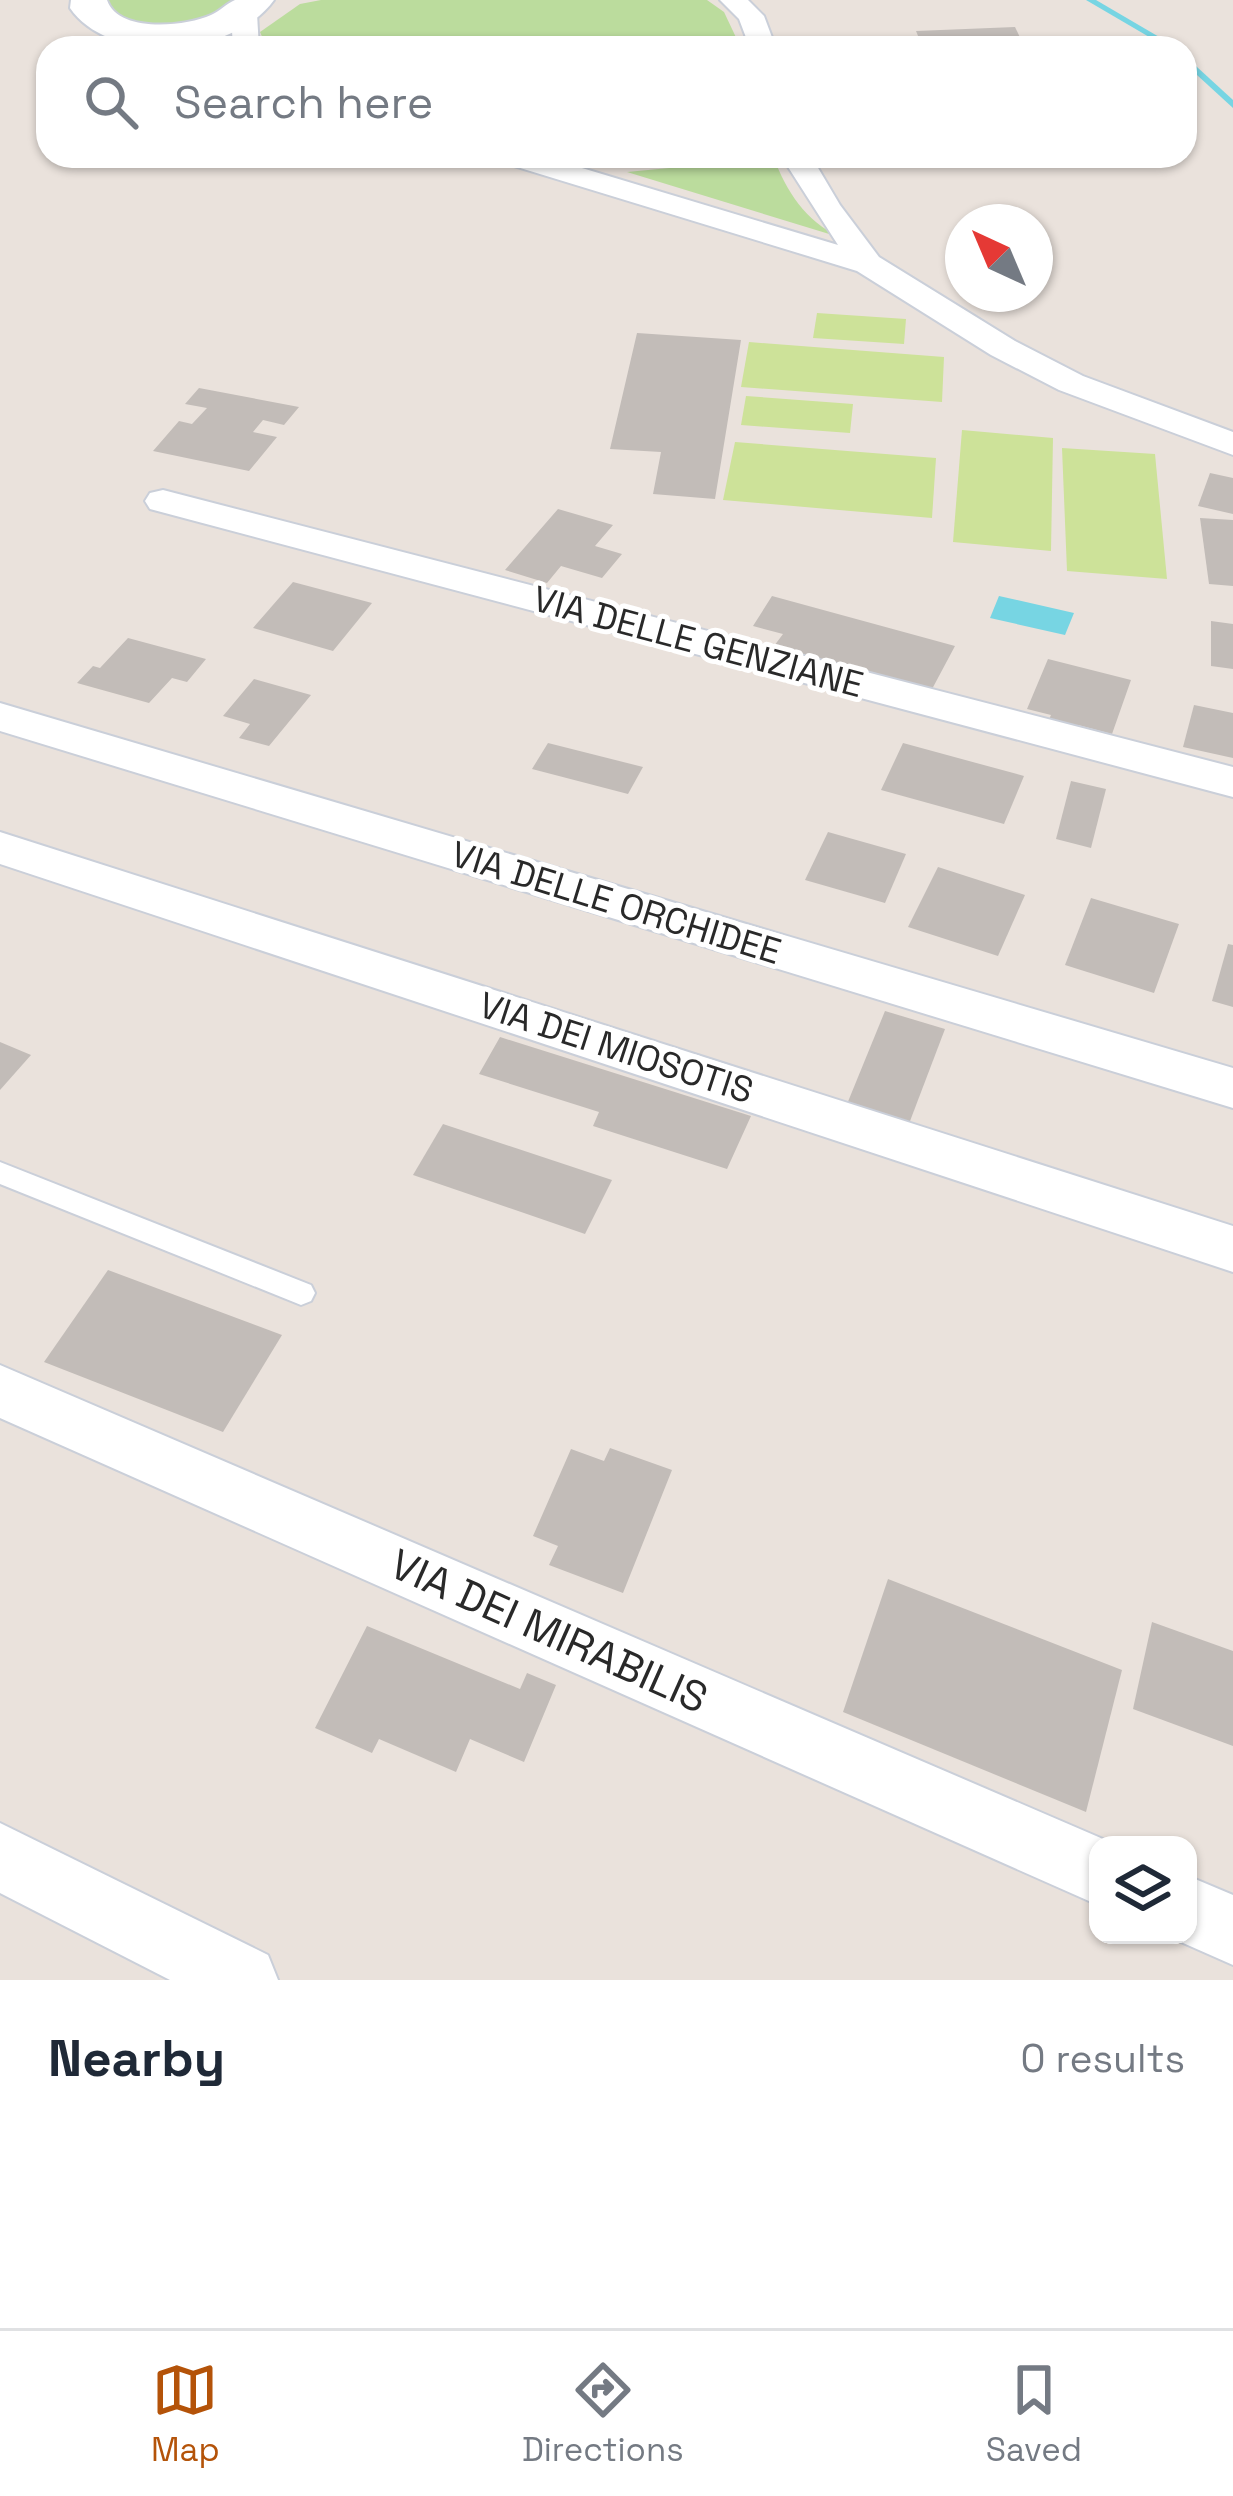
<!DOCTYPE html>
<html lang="en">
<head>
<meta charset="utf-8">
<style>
	:root { --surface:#fff; --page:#f6f6f7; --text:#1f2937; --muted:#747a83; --line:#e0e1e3; --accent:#b45309 }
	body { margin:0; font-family:"Space Grotesk",sans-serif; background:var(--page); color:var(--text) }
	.controls { position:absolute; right:36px; bottom:36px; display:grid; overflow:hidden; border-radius:24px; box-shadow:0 3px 9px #0004 }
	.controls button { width:108px; height:108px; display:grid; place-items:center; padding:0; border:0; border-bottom:3px solid var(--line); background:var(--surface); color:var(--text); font:60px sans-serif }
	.compass { position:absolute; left:945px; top:204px; width:108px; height:108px; border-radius:50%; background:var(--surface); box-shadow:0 3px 9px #0004; rotate:316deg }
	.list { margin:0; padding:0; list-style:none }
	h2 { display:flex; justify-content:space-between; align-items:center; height:156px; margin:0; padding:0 48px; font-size:51px }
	h2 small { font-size:39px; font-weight:400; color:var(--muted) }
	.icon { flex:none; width:66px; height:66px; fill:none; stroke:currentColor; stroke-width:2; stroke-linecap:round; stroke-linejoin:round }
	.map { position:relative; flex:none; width:1233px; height:1980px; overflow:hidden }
	.search { position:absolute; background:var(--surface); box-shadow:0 3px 9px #0004; left:36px; right:36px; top:36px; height:132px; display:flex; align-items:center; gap:30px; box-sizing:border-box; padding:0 42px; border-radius:36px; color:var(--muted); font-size:45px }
	.sheet { height:348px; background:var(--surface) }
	nav { display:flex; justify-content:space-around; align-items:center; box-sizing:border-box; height:168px; border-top:3px solid var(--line); background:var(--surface); font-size:33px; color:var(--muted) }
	nav a { display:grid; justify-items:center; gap:6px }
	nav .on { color:var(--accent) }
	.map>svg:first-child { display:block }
	.green { fill:#bbdc9d }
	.pitch { fill:#cde299 }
	.water { fill:#77d5e3 }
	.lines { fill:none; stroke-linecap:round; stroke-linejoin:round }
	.stream { fill:#77d5e3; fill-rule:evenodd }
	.building { fill:#c2bcb8 }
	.lane-casing { stroke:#cacfd9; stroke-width:4 }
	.street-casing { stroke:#cacfd9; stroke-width:4 }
	.secondary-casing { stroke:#cacfd9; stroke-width:4 }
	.lane { fill:#fff; fill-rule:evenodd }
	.street { fill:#fff; fill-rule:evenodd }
	.secondary { fill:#fff; fill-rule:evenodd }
	.labels { text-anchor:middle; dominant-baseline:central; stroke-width:10; stroke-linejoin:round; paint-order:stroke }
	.street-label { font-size:36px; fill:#292929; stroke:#fff }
	.near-street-label { font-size:42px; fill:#292929; stroke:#fff }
</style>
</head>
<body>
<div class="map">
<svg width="1233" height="1980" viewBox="0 0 1233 1980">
	<rect width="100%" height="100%" fill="#eae2dc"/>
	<g class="green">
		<polygon points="100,0 246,0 194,26 125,24"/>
		<polygon points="321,0 707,0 724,12 741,48 267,48 260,32 300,4"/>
		<path d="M774,158C786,191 806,221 839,237L627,172Z"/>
	</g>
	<g class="pitch">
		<polygon points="817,313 906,319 904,344 813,338"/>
		<polygon points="749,342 944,357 942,402 741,387"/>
		<polygon points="746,396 853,404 850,433 741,425"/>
		<polygon points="962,430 1053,438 1051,551 953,542"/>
		<polygon points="735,442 936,458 932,518 723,500"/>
		<polygon points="1062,448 1155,454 1167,579 1067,571"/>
	</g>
	<polygon class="water" points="999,596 1074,613 1065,635 990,618"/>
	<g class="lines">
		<g class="stream">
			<polygon points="1086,0 1096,0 1178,48 1168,48"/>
			<polygon points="1185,56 1233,100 1233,108 1185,64"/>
		</g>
	</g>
	<g class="building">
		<polygon points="1015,27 1025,48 923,48 916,31"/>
		<polygon points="637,333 741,340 715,499 653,494 661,452 610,449"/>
		<polygon points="199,388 299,407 284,425 263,420 253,432 277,437 249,471 153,451 179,421 192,424 207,408 185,404"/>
		<polygon points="1210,473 1233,478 1233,514 1198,506"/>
		<polygon points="558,509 613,525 595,546 622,554 602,578 561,566 547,583 505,570"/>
		<polygon points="1200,518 1233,520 1233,586 1209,584"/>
		<polygon points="293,582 372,603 333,651 253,628"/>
		<polygon points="772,596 955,646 931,691 811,664 815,658 774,646 783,634 753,626"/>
		<polygon points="1211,621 1233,624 1233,669 1211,666"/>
		<polygon points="128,638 206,659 187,682 172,678 149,703 77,683 93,666 100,668"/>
		<polygon points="1048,659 1131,680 1112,734 1078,725 1076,732 1047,724 1051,715 1027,709"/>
		<polygon points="254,679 311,695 269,746 239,738 250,724 223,716"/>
		<polygon points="1194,705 1233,713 1233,758 1183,747"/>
		<polygon points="548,743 643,767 628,794 532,769"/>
		<polygon points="903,743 1024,776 1004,824 881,790"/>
		<polygon points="1071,781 1106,789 1091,848 1056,839"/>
		<polygon points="828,832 906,854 885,903 805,880"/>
		<polygon points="938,867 1025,895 998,956 908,927"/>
		<polygon points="1091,898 1179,924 1154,993 1065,965"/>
		<polygon points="1228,944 1233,945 1233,1007 1212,1001"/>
		<polygon points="885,1011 945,1029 907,1129 845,1109"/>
		<polygon points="500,1037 751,1116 727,1169 593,1126 599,1112 479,1074"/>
		<polygon points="0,1042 31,1055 0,1090"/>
		<polygon points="443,1124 612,1180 585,1234 413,1175"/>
		<polygon points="108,1270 282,1335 223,1432 44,1362"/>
		<polygon points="610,1448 672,1470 623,1593 549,1565 558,1546 533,1536 571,1449 604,1461"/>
		<polygon points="888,1579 1122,1670 1086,1812 843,1712"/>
		<polygon points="1152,1622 1233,1651 1233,1746 1133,1709"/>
		<polygon points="367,1626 520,1689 527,1673 556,1685 524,1762 470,1739 456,1772 379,1739 372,1753 315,1728"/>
	</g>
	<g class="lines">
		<g class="lane-casing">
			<polygon id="lane" points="0,1162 311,1285 315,1293 311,1301 301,1305 0,1184"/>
		</g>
		<g class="street-casing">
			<g id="street">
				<polygon points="720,0 748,0 764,16 776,48 750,48 739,19"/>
				<polygon points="244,6 257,14 259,48 233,48 231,14"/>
				<polygon points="496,156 542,156 838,245 781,156 811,156 840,205 879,257 1015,341 1083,376 1233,432 1233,455 1059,390 991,355 857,271 501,162"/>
				<polygon points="163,490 1233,767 1233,797 150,509 145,501 150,493"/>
				<polygon points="0,703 1233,1068 1233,1108 0,731"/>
				<polygon points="0,832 1233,1226 1233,1272 0,864"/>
				<polygon points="0,1365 1117,1845 1098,1845 1098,1905 0,1418"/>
				<polygon points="0,1823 268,1955 278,1980 170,1980 0,1893"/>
				<polygon points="1188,1876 1233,1895 1233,1965 1165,1935 1188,1935"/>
			</g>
		</g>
		<g class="secondary-casing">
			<path id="secondary" d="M71,0H107C118,33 184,27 211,15C219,12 227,3 235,0C245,0 263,0 274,0C234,56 111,67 70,8Z"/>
		</g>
		<use href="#lane" class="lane"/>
		<use href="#street" class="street"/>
		<use href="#secondary" class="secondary"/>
	</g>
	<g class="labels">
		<g class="street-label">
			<text transform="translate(698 642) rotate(15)">VIA DELLE GENZIANE</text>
			<text transform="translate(616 903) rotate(17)">VIA DELLE ORCHIDEE</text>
			<text transform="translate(616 1048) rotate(18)">VIA DEI MIOSOTIS</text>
		</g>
		<g class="near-street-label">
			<text transform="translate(549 1631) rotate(24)">VIA DEI MIRABILIS</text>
		</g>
	</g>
</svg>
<div class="controls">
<button><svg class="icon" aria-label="layers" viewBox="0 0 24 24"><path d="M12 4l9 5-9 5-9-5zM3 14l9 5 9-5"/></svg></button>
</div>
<svg class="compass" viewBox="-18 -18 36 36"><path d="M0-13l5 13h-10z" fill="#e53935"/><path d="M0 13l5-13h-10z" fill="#747a83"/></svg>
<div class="search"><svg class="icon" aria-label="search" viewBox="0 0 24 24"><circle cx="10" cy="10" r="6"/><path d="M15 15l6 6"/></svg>Search here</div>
</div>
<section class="sheet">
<h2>Nearby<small>0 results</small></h2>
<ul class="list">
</ul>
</section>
<nav>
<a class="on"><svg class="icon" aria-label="map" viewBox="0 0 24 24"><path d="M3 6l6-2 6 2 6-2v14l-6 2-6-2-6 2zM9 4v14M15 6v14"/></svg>Map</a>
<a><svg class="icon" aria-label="directions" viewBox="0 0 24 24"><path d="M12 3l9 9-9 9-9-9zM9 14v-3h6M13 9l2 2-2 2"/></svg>Directions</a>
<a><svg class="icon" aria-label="saved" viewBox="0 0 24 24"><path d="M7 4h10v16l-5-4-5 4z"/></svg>Saved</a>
</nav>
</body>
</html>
